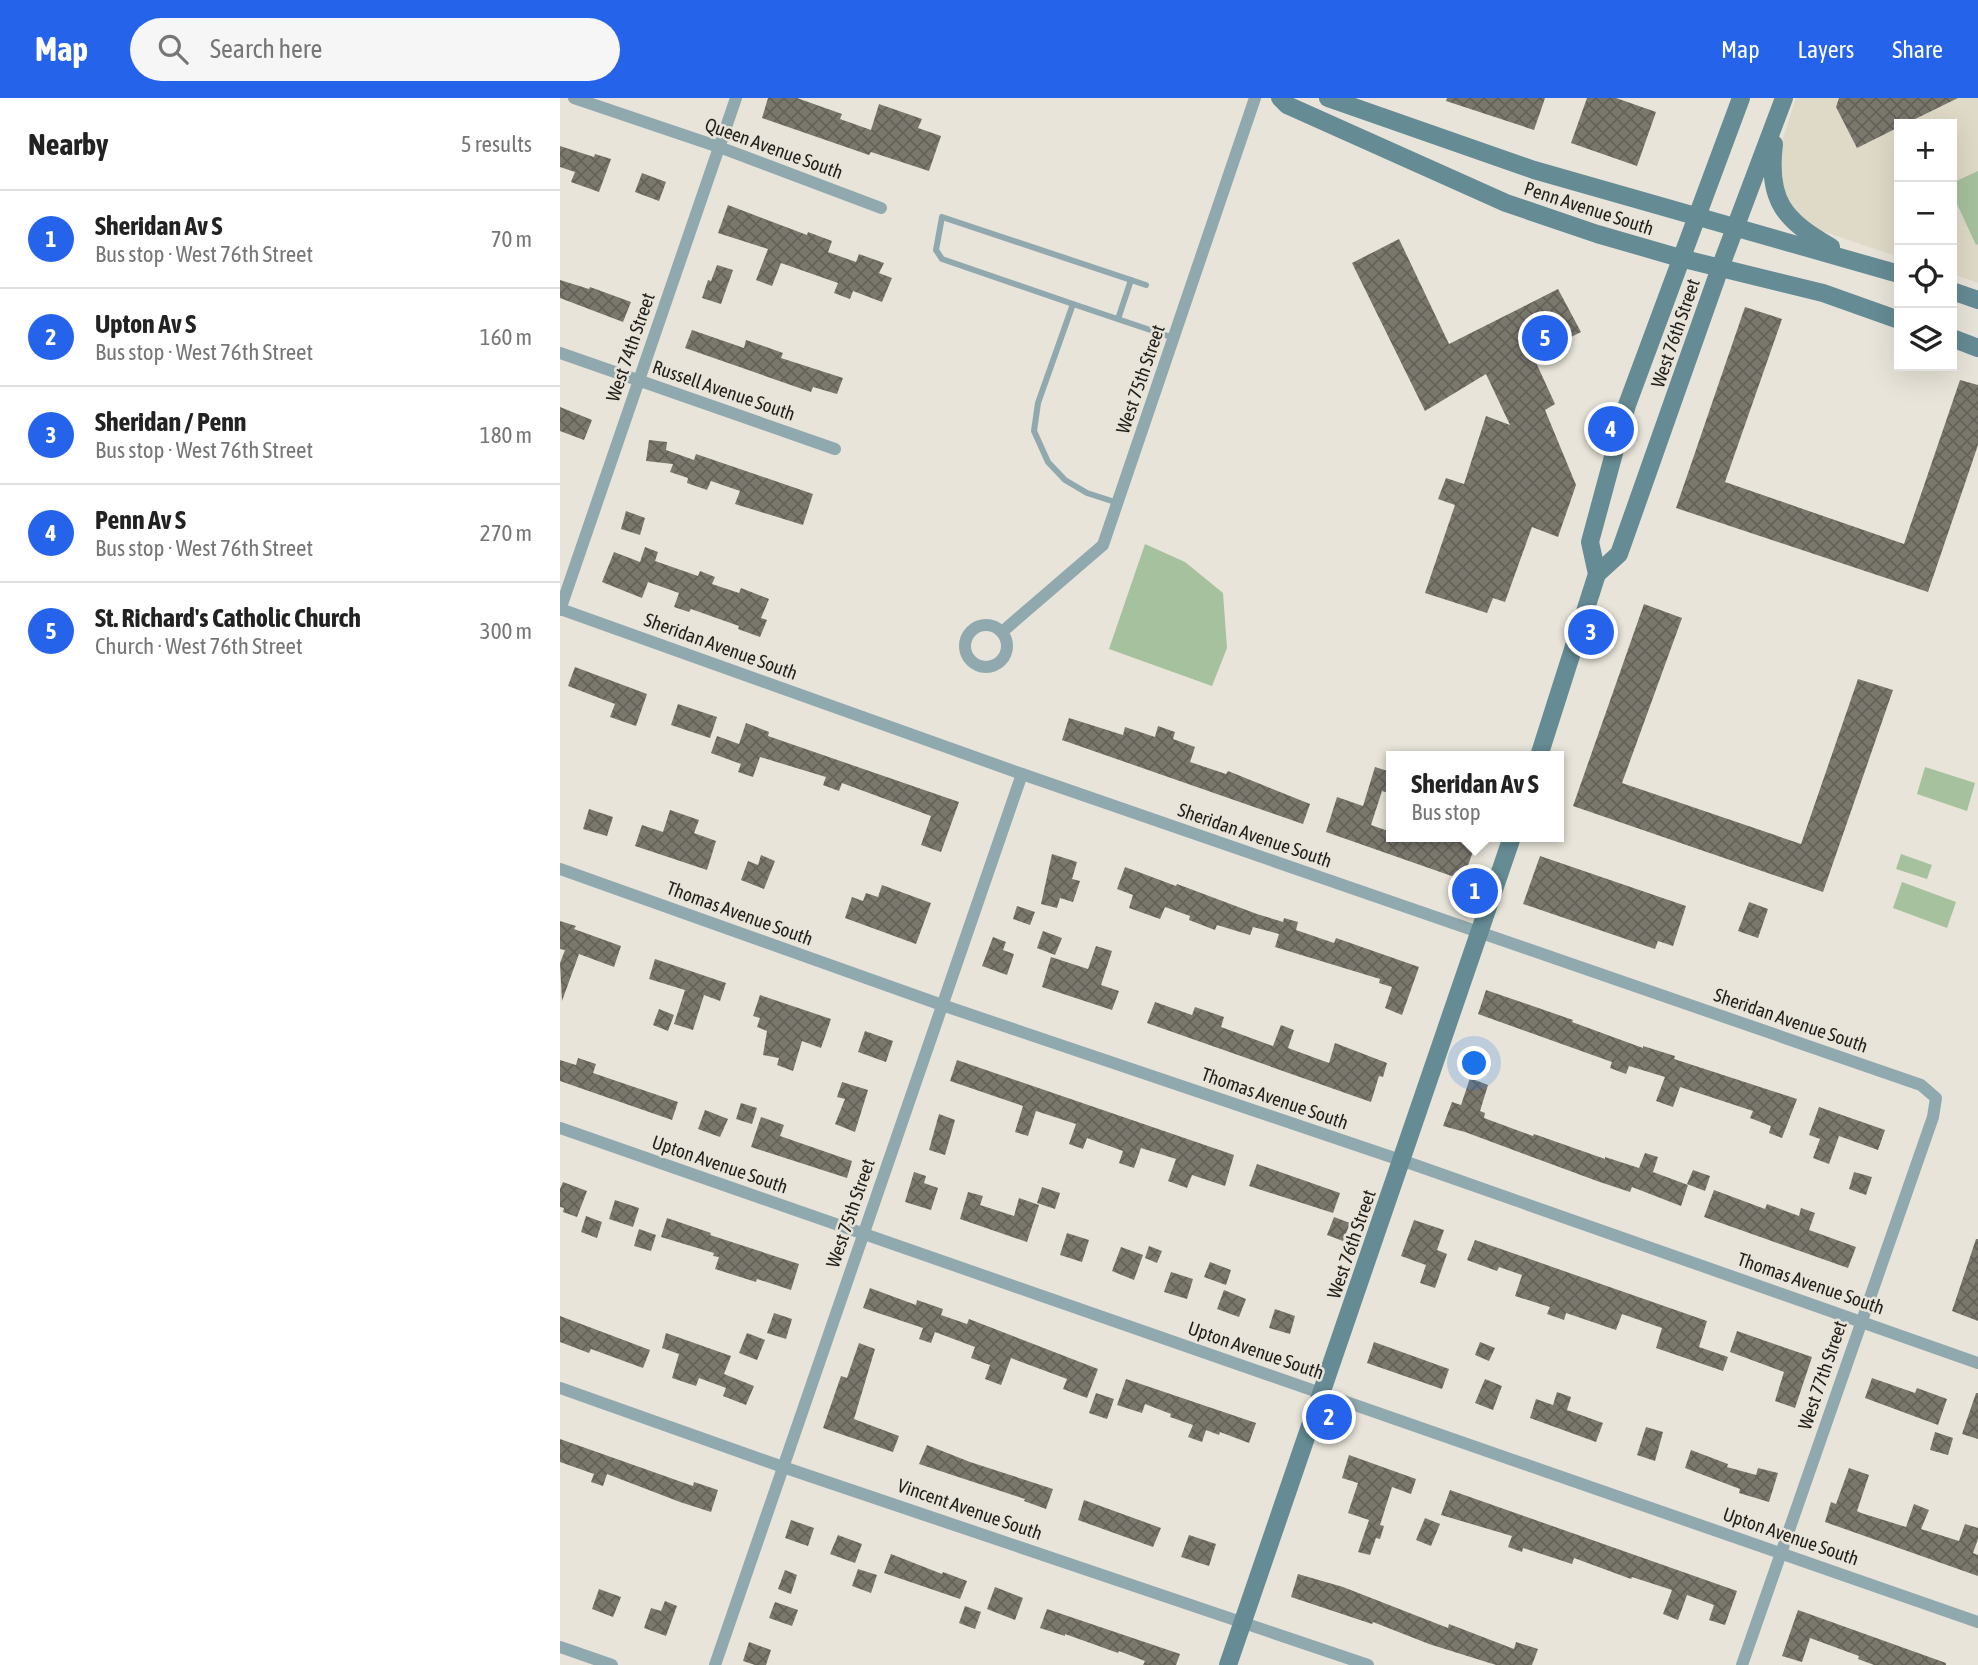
<!DOCTYPE html>
<html lang="en">
<head>
<meta charset="utf-8">
<style>
	:root { --surface:#fff; --page:#f6f6f6; --text:#222; --muted:#767676; --line:#e0e0e0; --accent:#2563eb }
	body { margin:0; font-family:"Asap Condensed",sans-serif; background:var(--page); color:var(--text) }
	.controls { position:absolute; right:21px; top:21px; display:grid; overflow:hidden; border-radius:0px; box-shadow:0 7px 28px #0002 }
	.controls button { width:63px; height:63px; display:grid; place-items:center; padding:0; border:0; border-bottom:2px solid var(--line); background:var(--surface); color:var(--text); font:35px sans-serif }
	.you { position:absolute; left:915px; top:966px; width:24px; height:24px; margin:-18px; border:5px solid #fff; border-radius:50%; background:#1a73e8; box-shadow:0 0 0 10px #1a73e833 }
	.badge { display:grid; place-items:center; width:46px; height:46px; border-radius:50%; background:var(--accent); color:#fff; font-size:23px; font-weight:700 }
	.pin { position:absolute; translate:-50% -50%; border:4px solid #fff; box-shadow:0 2px 7px #0006 }
	.popup { position:absolute; left:826px; top:653px; width:178px; height:91px; box-sizing:border-box; display:grid; place-content:center; border-radius:0px; background:var(--surface); filter:drop-shadow(0 2px 5px #0005); font-size:23px; white-space:nowrap; color:var(--muted) }
	.popup b { font-size:26px; color:var(--text) }
	.popup::after { content:''; position:absolute; left:50%; top:100%; margin-left:-14px; border:14px solid transparent; border-top-color:var(--surface) }
	.list { margin:0; padding:0; list-style:none }
	h2 { display:flex; justify-content:space-between; align-items:center; height:91px; margin:0; padding:0 28px; font-size:30px }
	h2 small { font-size:23px; font-weight:400; color:var(--muted) }
	.list li { display:grid; grid-template-columns:46px 1fr auto; gap:21px; align-items:center; box-sizing:border-box; height:98px; padding:0 28px; border-top:2px solid var(--line) }
	.list b { display:block; font-size:26px; white-space:nowrap }
	.list p { margin:0; font-size:23px; white-space:nowrap; color:var(--muted) }
	.list em { font-size:23px; font-style:normal; color:var(--muted) }
	.icon { flex:none; width:38px; height:38px; fill:none; stroke:currentColor; stroke-width:2; stroke-linecap:round; stroke-linejoin:round }
	.map { position:relative; flex:none; width:1418px; height:1567px; overflow:hidden }
	header { display:flex; align-items:center; gap:42px; box-sizing:border-box; height:98px; padding:0 35px; background:var(--accent); color:#fff }
	header strong { font-size:33px }
	nav { display:flex; gap:38px; margin-inline-start:auto; font-size:24px }
	.search { width:490px; height:63px; background:var(--page); display:flex; align-items:center; gap:18px; box-sizing:border-box; padding:0 24px; border-radius:38px; color:var(--muted); font-size:26px }
	main { display:flex }
	aside { flex:1; background:var(--surface) }
	.map>svg:first-child { display:block }
	.built { fill:#dfd9c7 }
	.green { fill:#a6c19d }
	.building { fill:url(#building-cross-hatch) }
	.lines { fill:none; stroke-linecap:round; stroke-linejoin:round }
	.lane { stroke:#90a9af; stroke-width:6 }
	.street { stroke:#90a9af; stroke-width:12 }
	.secondary { stroke:#658b94; stroke-width:18 }
	.labels { text-anchor:middle; dominant-baseline:central; stroke-width:5; stroke-linejoin:round; paint-order:stroke }
	.street-label { font-size:19px; fill:#201f1b; stroke:#e8e4d9 }
</style>
</head>
<body>
<header>
<strong>Map</strong>
<div class="search"><svg class="icon" aria-label="search" viewBox="0 0 24 24"><circle cx="10" cy="10" r="6"/><path d="M15 15l6 6"/></svg>Search here</div>
<nav><a>Map</a><a>Layers</a><a>Share</a></nav>
</header>
<main>
<aside>
<h2>Nearby<small>5 results</small></h2>
<ul class="list">
<li><span class="badge">1</span><div><b>Sheridan Av S</b><p>Bus stop · West 76th Street</p></div><em>70 m</em></li>
<li><span class="badge">2</span><div><b>Upton Av S</b><p>Bus stop · West 76th Street</p></div><em>160 m</em></li>
<li><span class="badge">3</span><div><b>Sheridan / Penn</b><p>Bus stop · West 76th Street</p></div><em>180 m</em></li>
<li><span class="badge">4</span><div><b>Penn Av S</b><p>Bus stop · West 76th Street</p></div><em>270 m</em></li>
<li><span class="badge">5</span><div><b>St. Richard's Catholic Church</b><p>Church · West 76th Street</p></div><em>300 m</em></li>
</ul>
</aside>
<div class="map">
<svg width="1418" height="1567" viewBox="0 0 1418 1567">
	<defs>
		<pattern id="building-cross-hatch" width="8" height="8" patternUnits="userSpaceOnUse" patternTransform="scale(1.75)"><rect width="8" height="8" fill="#7a776d"/><path d="M0 0l8 8M0 8l8-8" fill="none" stroke="#646159"/></pattern>
	</defs>
	<rect width="100%" height="100%" fill="#e8e4d9"/>
	<polygon class="built" points="1236,0 1418,0 1418,185 1392,176 1392,26 1339,26 1339,159 1259,132 1235,118 1221,86 1220,50"/>
	<g class="green">
		<polygon points="1418,73 1418,146 1416,147 1392,95 1392,85"/>
		<polygon points="585,446 625,464 663,495 667,550 652,588 549,551"/>
		<polygon points="1365,669 1415,685 1407,713 1357,696"/>
		<polygon points="1341,756 1372,767 1367,781 1336,771"/>
		<polygon points="1342,784 1396,804 1387,830 1333,810"/>
	</g>
	<g class="building">
		<polygon points="208,0 237,0 282,16 280,21 311,32 319,6 362,21 358,30 381,38 369,73 311,54 309,57 202,20"/>
		<polygon points="887,0 985,0 974,32 886,3"/>
		<polygon points="1027,0 1056,0 1096,14 1077,68 1011,45"/>
		<polygon points="1279,0 1398,0 1345,26 1339,26 1339,29 1297,50 1276,9"/>
		<polygon points="0,48 34,59 35,56 51,61 39,94 11,84 15,74 0,69"/>
		<polygon points="82,75 106,84 99,103 75,94"/>
		<polygon points="168,107 247,137 248,134 272,143 268,154 296,164 299,156 324,165 319,175 332,180 322,204 293,193 290,201 274,195 278,185 221,165 212,188 196,182 208,151 158,135"/>
		<polygon points="839,141 889,246 998,191 1021,234 973,258 995,306 985,312 1016,387 998,439 972,429 945,504 933,500 927,515 865,495 895,407 878,401 886,380 904,386 926,318 950,327 926,276 865,313 792,165"/>
		<polygon points="157,167 173,172 161,206 142,200 148,182 151,183"/>
		<polygon points="0,182 29,191 30,189 71,204 63,224 0,200"/>
		<polygon points="1185,209 1222,221 1165,384 1344,446 1400,282 1418,287 1418,347 1368,494 1116,410"/>
		<polygon points="132,232 184,250 186,242 223,255 221,260 283,280 277,296 253,289 251,294 125,250"/>
		<polygon points="0,309 32,322 24,342 0,333"/>
		<polygon points="89,342 107,344 106,352 134,362 136,356 253,396 243,427 175,406 180,393 151,383 147,392 127,385 128,380 110,374 113,366 86,363"/>
		<polygon points="66,413 85,420 80,437 61,431"/>
		<polygon points="85,449 98,454 95,463 138,478 140,473 155,479 152,486 179,495 181,490 209,501 201,520 207,522 200,539 178,531 179,528 131,511 129,514 114,509 119,495 88,484 82,500 42,484 54,454 80,464"/>
		<polygon points="1084,506 1122,520 1062,685 1241,746 1298,581 1333,592 1263,794 1013,708"/>
		<polygon points="15,569 87,596 76,628 50,619 55,606 8,588"/>
		<polygon points="118,606 157,619 150,640 111,627"/>
		<polygon points="509,620 563,637 565,629 595,639 598,628 615,634 613,641 635,649 630,664 666,676 668,673 750,706 743,726 502,642"/>
		<polygon points="186,625 209,634 208,638 399,704 381,754 361,747 371,718 282,685 279,693 263,687 266,679 200,659 193,679 178,674 181,666 151,655 157,638 179,646"/>
		<polygon points="815,669 831,674 831,696 822,693 811,727 831,734 831,739 918,739 903,782 766,734 777,699 803,708"/>
		<polygon points="29,711 53,719 47,738 23,731"/>
		<polygon points="110,712 139,722 134,735 156,743 147,772 75,748 82,727 103,734"/>
		<polygon points="492,756 517,764 512,781 520,783 513,804 500,800 497,810 481,806"/>
		<polygon points="201,757 215,763 204,791 181,782 188,763 198,767"/>
		<polygon points="980,758 1126,808 1113,848 1098,843 1095,851 963,806"/>
		<polygon points="565,769 616,788 617,786 697,816 723,824 724,820 738,824 736,832 774,845 776,840 859,869 842,917 825,910 832,889 819,885 820,881 715,849 719,836 693,829 690,837 657,827 655,832 629,822 630,818 605,809 600,821 569,810 573,797 557,791"/>
		<polygon points="322,787 371,805 356,846 285,820 292,799 303,803 306,795 318,799"/>
		<polygon points="1189,804 1208,811 1198,840 1178,833"/>
		<polygon points="457,808 475,814 470,827 453,821"/>
		<polygon points="0,823 16,828 14,831 61,848 54,869 19,856 2,903 0,865 5,852 0,851"/>
		<polygon points="483,833 502,840 495,857 477,850"/>
		<polygon points="433,839 446,844 443,852 454,856 447,877 422,868"/>
		<polygon points="536,848 552,853 541,887 559,893 552,912 482,889 491,859 528,871"/>
		<polygon points="95,861 166,885 160,903 144,897 133,932 114,926 125,892 89,881"/>
		<polygon points="926,892 1013,922 1012,924 1083,950 1083,948 1115,958 1114,961 1237,1001 1222,1040 1209,1035 1211,1028 1190,1020 1193,1013 1120,989 1113,1009 1096,1003 1105,979 1069,968 1066,976 1050,970 1052,964 918,916"/>
		<polygon points="200,897 271,921 261,950 242,943 233,973 217,967 219,960 203,957 207,933 197,929 200,920 193,918"/>
		<polygon points="595,904 632,917 635,909 664,919 661,929 713,948 721,927 734,932 728,950 769,965 775,945 827,965 823,979 819,978 811,1004 587,925"/>
		<polygon points="99,911 114,917 108,933 93,927"/>
		<polygon points="305,933 333,943 326,964 298,954"/>
		<polygon points="18,960 36,966 33,975 118,1004 112,1022 0,983 0,962 16,967"/>
		<polygon points="397,962 674,1057 665,1088 632,1077 627,1090 608,1083 616,1061 581,1050 574,1070 559,1065 563,1053 527,1040 523,1051 509,1046 516,1026 476,1013 468,1038 455,1034 463,1008 390,983"/>
		<polygon points="910,980 928,987 920,1013 925,1015 924,1020 973,1038 974,1036 1045,1061 1045,1059 1079,1070 1085,1055 1098,1059 1093,1074 1128,1087 1121,1108 1072,1089 1070,1094 1037,1083 905,1034 883,1028 892,1004 901,1007"/>
		<polygon points="282,984 308,992 295,1034 275,1026 285,1001 277,999"/>
		<polygon points="181,1005 197,1010 192,1026 176,1021"/>
		<polygon points="1259,1009 1325,1032 1318,1052 1279,1038 1269,1066 1253,1060 1260,1041 1249,1037"/>
		<polygon points="145,1012 168,1021 160,1039 138,1031"/>
		<polygon points="379,1016 395,1022 385,1057 369,1052"/>
		<polygon points="201,1019 224,1027 220,1038 292,1063 287,1080 191,1049"/>
		<polygon points="697,1066 780,1095 773,1115 689,1088"/>
		<polygon points="1133,1072 1150,1078 1145,1093 1127,1086"/>
		<polygon points="354,1074 366,1078 364,1085 378,1090 371,1112 345,1104"/>
		<polygon points="1294,1074 1312,1079 1306,1097 1289,1091"/>
		<polygon points="3,1084 27,1093 17,1119 3,1114 4,1110 0,1109 0,1091"/>
		<polygon points="482,1089 500,1095 495,1111 477,1105"/>
		<polygon points="1154,1092 1205,1111 1207,1106 1239,1118 1241,1110 1255,1115 1249,1132 1296,1149 1288,1170 1144,1119"/>
		<polygon points="408,1094 423,1098 420,1107 454,1118 459,1100 479,1107 467,1144 400,1121"/>
		<polygon points="55,1102 79,1110 73,1129 49,1121"/>
		<polygon points="26,1118 42,1124 37,1140 21,1134"/>
		<polygon points="774,1119 790,1125 783,1143 767,1137"/>
		<polygon points="107,1120 151,1135 150,1137 239,1166 231,1192 197,1181 196,1184 155,1171 159,1159 153,1158 154,1155 101,1139"/>
		<polygon points="854,1122 884,1132 877,1152 887,1156 875,1190 860,1185 866,1167 841,1158"/>
		<polygon points="79,1131 96,1137 91,1153 74,1148"/>
		<polygon points="507,1135 529,1142 522,1164 500,1157"/>
		<polygon points="1416,1141 1418,1141 1418,1223 1392,1213"/>
		<polygon points="915,1142 1147,1223 1139,1249 1168,1259 1163,1273 1096,1250 1102,1230 1062,1216 1056,1232 1006,1215 1004,1222 987,1216 990,1209 955,1198 962,1177 939,1169 937,1173 907,1162"/>
		<polygon points="589,1148 602,1153 597,1165 585,1160"/>
		<polygon points="561,1149 583,1157 574,1182 552,1173"/>
		<polygon points="650,1164 671,1172 666,1187 644,1179"/>
		<polygon points="611,1174 633,1181 627,1201 604,1194"/>
		<polygon points="310,1190 356,1207 357,1202 383,1211 381,1217 407,1226 409,1221 538,1271 527,1300 503,1291 507,1281 451,1260 441,1287 425,1281 430,1267 411,1260 415,1249 375,1234 371,1245 359,1241 363,1230 303,1210"/>
		<polygon points="664,1192 686,1201 679,1219 657,1211"/>
		<polygon points="715,1211 735,1218 730,1236 709,1230"/>
		<polygon points="214,1215 232,1221 226,1241 207,1235"/>
		<polygon points="0,1218 90,1252 83,1270 31,1251 29,1255 0,1244"/>
		<polygon points="1177,1233 1252,1259 1235,1310 1215,1303 1224,1274 1170,1254"/>
		<polygon points="106,1235 171,1258 164,1276 194,1288 186,1307 163,1298 166,1290 139,1280 136,1288 112,1280 119,1256 102,1250"/>
		<polygon points="187,1235 205,1242 197,1262 179,1255"/>
		<polygon points="814,1244 889,1271 882,1291 807,1265"/>
		<polygon points="920,1244 935,1250 929,1263 915,1257"/>
		<polygon points="299,1245 315,1251 294,1321 339,1338 333,1354 263,1330 281,1278 287,1280"/>
		<polygon points="1312,1280 1355,1295 1357,1290 1387,1301 1378,1327 1305,1300"/>
		<polygon points="566,1281 696,1325 689,1345 660,1334 659,1337 646,1332 642,1344 628,1339 633,1327 610,1319 611,1316 585,1306 582,1315 557,1307"/>
		<polygon points="925,1281 942,1288 933,1312 915,1305"/>
		<polygon points="997,1294 1011,1299 1007,1312 1043,1325 1036,1344 970,1320 976,1301 993,1307"/>
		<polygon points="536,1295 554,1301 547,1321 529,1315"/>
		<polygon points="1416,1295 1418,1295 1418,1341 1402,1336"/>
		<polygon points="1086,1329 1103,1334 1095,1363 1077,1357"/>
		<polygon points="1375,1334 1393,1340 1388,1357 1370,1352"/>
		<polygon points="0,1341 133,1388 134,1384 158,1392 151,1414 120,1404 47,1376 43,1388 31,1384 34,1376 0,1364"/>
		<polygon points="367,1347 410,1364 493,1391 486,1411 464,1403 465,1401 359,1366"/>
		<polygon points="1131,1352 1168,1366 1167,1369 1196,1377 1198,1370 1218,1375 1209,1404 1179,1395 1180,1391 1125,1370"/>
		<polygon points="789,1357 856,1381 851,1396 832,1389 820,1427 824,1428 820,1441 816,1440 810,1457 798,1454 809,1422 788,1415 798,1385 782,1380"/>
		<polygon points="1289,1370 1309,1377 1297,1413 1301,1415 1346,1429 1354,1406 1369,1412 1361,1431 1399,1443 1405,1426 1418,1430 1418,1441 1413,1455 1418,1457 1418,1478 1265,1424 1271,1404 1276,1406"/>
		<polygon points="890,1392 1177,1493 1165,1527 1149,1522 1154,1507 1127,1497 1118,1522 1103,1516 1112,1492 1072,1479 1071,1481 1014,1460 1012,1466 963,1450 962,1454 948,1449 952,1438 881,1417"/>
		<polygon points="524,1402 601,1430 593,1449 518,1422"/>
		<polygon points="865,1420 880,1426 871,1448 856,1442"/>
		<polygon points="231,1422 254,1430 248,1448 225,1440"/>
		<polygon points="278,1437 302,1446 295,1465 270,1456"/>
		<polygon points="629,1437 656,1446 649,1468 621,1459"/>
		<polygon points="331,1456 382,1476 383,1474 407,1483 400,1501 324,1475"/>
		<polygon points="298,1471 317,1477 311,1495 292,1488"/>
		<polygon points="225,1472 237,1477 231,1496 218,1491"/>
		<polygon points="738,1476 783,1489 888,1530 889,1526 954,1551 956,1544 978,1551 972,1567 936,1567 869,1546 813,1524 812,1526 731,1499"/>
		<polygon points="435,1489 463,1500 455,1522 427,1511"/>
		<polygon points="39,1491 61,1499 53,1519 32,1511"/>
		<polygon points="105,1503 117,1508 106,1538 84,1530 91,1510 101,1513"/>
		<polygon points="215,1504 238,1512 232,1528 209,1520"/>
		<polygon points="405,1508 421,1514 415,1531 399,1525"/>
		<polygon points="487,1511 620,1556 616,1567 583,1567 585,1563 559,1553 558,1555 505,1536 505,1538 480,1530"/>
		<polygon points="1238,1512 1386,1565 1386,1567 1314,1567 1298,1561 1299,1558 1250,1540 1242,1564 1222,1558"/>
		<polygon points="189,1544 211,1552 206,1567 195,1567 183,1563"/>
	</g>
	<g class="lines">
		<g class="lane">
			<polyline points="513,206 382,161 376,152 382,119 586,187"/>
			<polyline points="558,221 571,182"/>
			<polyline points="558,405 527,395 505,382 488,364 474,333 478,305 513,206 614,240"/>
		</g>
		<g class="street">
			<polyline points="14,0 159,49 321,110"/>
			<polyline points="0,255 275,351"/>
			<polyline points="0,511 462,676 1361,987 1376,1000 1373,1019 1182,1567"/>
			<polyline points="0,512 176,0"/>
			<circle cx="426" cy="548" r="21"/>
			<polyline points="442,534 543,447 695,0"/>
			<polyline points="0,771 382,907 858,1068 1418,1265"/>
			<polyline points="0,1030 1418,1524"/>
			<polyline points="0,1290 223,1369 808,1567"/>
			<polyline points="0,1549 52,1567"/>
			<polyline points="155,1567 462,676"/>
		</g>
		<g class="secondary">
			<polyline points="720,0 727,7 946,105 1037,136 1120,160 1263,195 1339,222"/>
			<polyline points="768,0 974,72 1339,176"/>
			<path d="M1214,46C1207,103 1224,122 1271,149"/>
			<polyline points="1392,193 1418,202"/>
			<polyline points="1392,240 1418,250"/>
			<polyline points="1037,476 1059,456 1160,170 1224,0"/>
			<polyline points="979,658 1037,476 1030,444 1067,307 1181,0"/>
			<polyline points="668,1567 952,739"/>
		</g>
	</g>
	<g class="labels">
		<g class="street-label">
			<text transform="translate(214 50) rotate(20)">Queen Avenue South</text>
			<text transform="translate(1029 110) rotate(18)">Penn Avenue South</text>
			<text transform="translate(1115 235) rotate(-71)">West 76th Street</text>
			<text transform="translate(70 249) rotate(-71)">West 74th Street</text>
			<text transform="translate(580 281) rotate(-71)">West 75th Street</text>
			<text transform="translate(164 292) rotate(19)">Russell Avenue South</text>
			<text transform="translate(161 548) rotate(20)">Sheridan Avenue South</text>
			<text transform="translate(695 737) rotate(19)">Sheridan Avenue South</text>
			<text transform="translate(180 815) rotate(20)">Thomas Avenue South</text>
			<text transform="translate(1231 922) rotate(19)">Sheridan Avenue South</text>
			<text transform="translate(715 1000) rotate(19)">Thomas Avenue South</text>
			<text transform="translate(160 1066) rotate(19)">Upton Avenue South</text>
			<text transform="translate(290 1115) rotate(-71)">West 75th Street</text>
			<text transform="translate(791 1146) rotate(-71)">West 76th Street</text>
			<text transform="translate(1251 1185) rotate(19)">Thomas Avenue South</text>
			<text transform="translate(696 1252) rotate(19)">Upton Avenue South</text>
			<text transform="translate(1262 1277) rotate(-71)">West 77th Street</text>
			<text transform="translate(410 1411) rotate(19)">Vincent Avenue South</text>
			<text transform="translate(1231 1438) rotate(19)">Upton Avenue South</text>
		</g>
	</g>
</svg>
<div class="controls">
<button>+</button>
<button>−</button>
<button><svg class="icon" aria-label="locate" viewBox="0 0 24 24"><circle cx="12" cy="12" r="6"/><path d="M12 2v4M12 18v4M2 12h4M18 12h4"/></svg></button>
<button><svg class="icon" aria-label="layers" viewBox="0 0 24 24"><path d="M12 4l9 5-9 5-9-5zM3 14l9 5 9-5"/></svg></button>
</div>
<div class="you"></div>
<div class="pin badge" style="left:915px;top:793px">1</div>
<div class="popup"><b>Sheridan Av S</b>Bus stop</div>
<div class="pin badge" style="left:769px;top:1319px">2</div>
<div class="pin badge" style="left:1031px;top:534px">3</div>
<div class="pin badge" style="left:1051px;top:331px">4</div>
<div class="pin badge" style="left:985px;top:240px">5</div>
</div>
</main>
</body>
</html>
